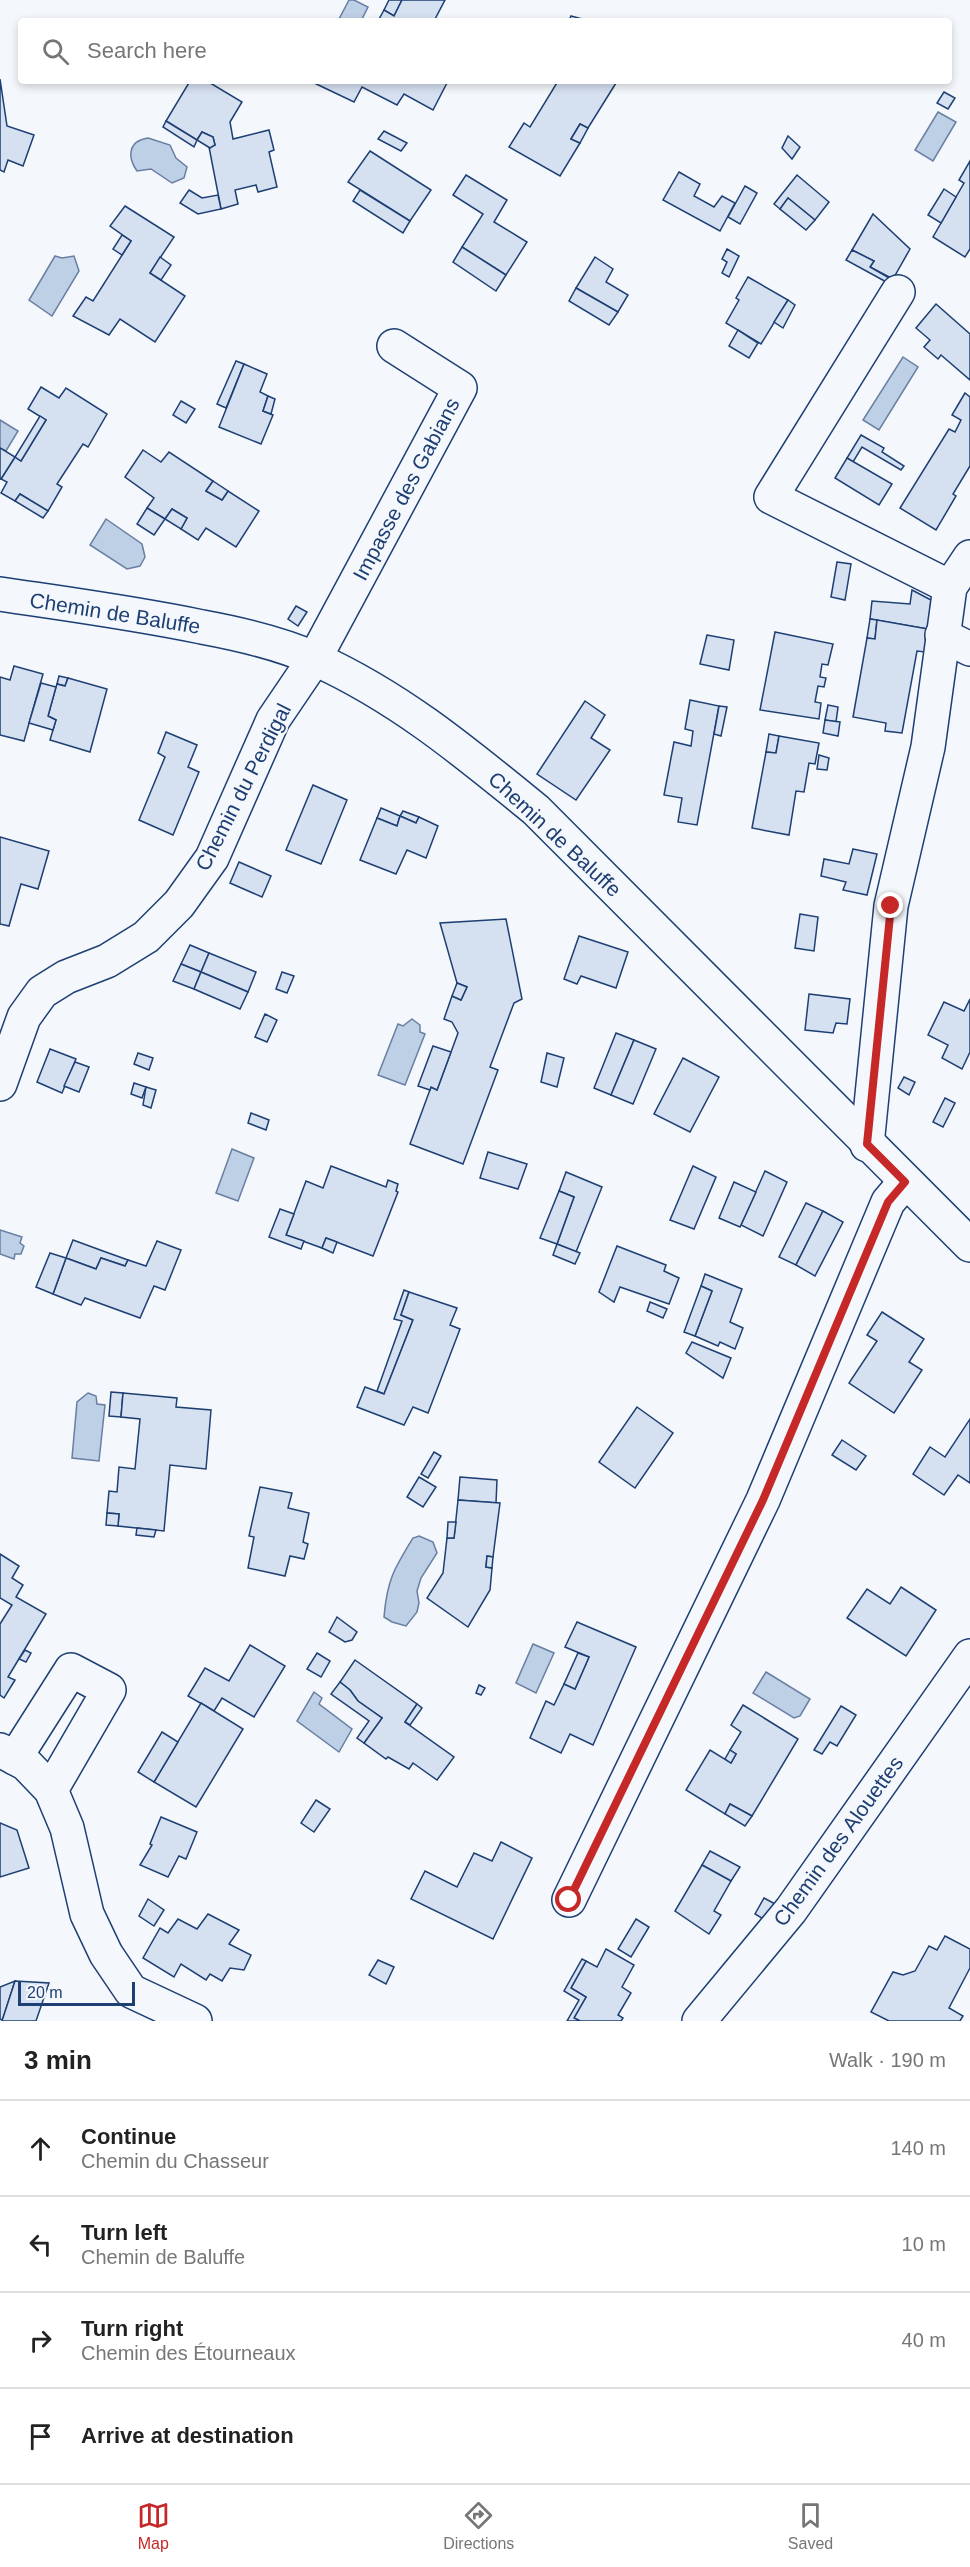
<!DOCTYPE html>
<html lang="en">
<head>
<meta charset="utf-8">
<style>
	:root { --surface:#fff; --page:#f2f2f2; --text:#222; --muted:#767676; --line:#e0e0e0; --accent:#c62828 }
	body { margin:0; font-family:Arial,sans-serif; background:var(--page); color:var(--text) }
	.scale { position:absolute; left:18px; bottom:15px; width:117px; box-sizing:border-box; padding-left:6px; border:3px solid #1d3f73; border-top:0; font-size:16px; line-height:21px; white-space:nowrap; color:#1d3f73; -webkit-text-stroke:4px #f4f7fb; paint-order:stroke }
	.stop { position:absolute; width:18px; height:18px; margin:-14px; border:4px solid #c62828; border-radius:50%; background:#fff }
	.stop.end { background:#c62828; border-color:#fff; box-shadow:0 2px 6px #0008 }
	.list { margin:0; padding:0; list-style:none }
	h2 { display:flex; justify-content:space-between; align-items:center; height:78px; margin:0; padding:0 24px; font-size:26px }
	h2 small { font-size:20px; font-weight:400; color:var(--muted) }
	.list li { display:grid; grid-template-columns:39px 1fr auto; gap:18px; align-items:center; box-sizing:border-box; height:96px; padding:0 24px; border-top:2px solid var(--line) }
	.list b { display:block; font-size:22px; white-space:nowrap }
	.list p { margin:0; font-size:20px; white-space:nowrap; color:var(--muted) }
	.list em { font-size:20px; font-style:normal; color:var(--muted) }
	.icon { flex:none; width:33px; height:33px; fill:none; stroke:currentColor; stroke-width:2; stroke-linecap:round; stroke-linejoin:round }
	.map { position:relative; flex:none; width:970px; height:2021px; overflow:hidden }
	.search { position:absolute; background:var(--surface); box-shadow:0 3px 9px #0003; left:18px; right:18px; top:18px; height:66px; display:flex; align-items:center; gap:15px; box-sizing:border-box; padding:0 21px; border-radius:6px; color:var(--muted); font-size:22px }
	.sheet { height:462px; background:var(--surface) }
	nav { display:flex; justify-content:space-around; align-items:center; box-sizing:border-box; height:84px; border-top:2px solid var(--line); background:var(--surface); font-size:16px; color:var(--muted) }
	nav a { display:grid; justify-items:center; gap:3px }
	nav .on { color:var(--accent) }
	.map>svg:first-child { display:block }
	.water { fill:#bed0e5; stroke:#687fa3; stroke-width:1.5 }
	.building { fill:#d5e0f0; stroke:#1d3f73; stroke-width:1.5 }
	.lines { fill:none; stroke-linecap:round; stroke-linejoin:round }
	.minor-casing { stroke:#1d3f73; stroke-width:36 }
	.minor { stroke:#f4f7fb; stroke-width:33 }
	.route { stroke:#c62828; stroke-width:8 }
	.labels { text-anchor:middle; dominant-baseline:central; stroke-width:4.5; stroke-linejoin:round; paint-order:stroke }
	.street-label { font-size:21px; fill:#1d3f73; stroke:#f4f7fb }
</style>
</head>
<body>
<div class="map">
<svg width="970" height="2021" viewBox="0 0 970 2021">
	<rect width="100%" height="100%" fill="#f4f7fb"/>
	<g class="water">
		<polygon points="349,0 354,0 368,7 361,21 338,21"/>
		<polygon points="938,112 956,122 933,161 915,150"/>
		<path d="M148,138L170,145L176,158L187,167L184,178L172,183L151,169L137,171C127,157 128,141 148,138Z"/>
		<polygon points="55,256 62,258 74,256 79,271 52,316 29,300"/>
		<polygon points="903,357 918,367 879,430 863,420"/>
		<polygon points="0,420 18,431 6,451 0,448"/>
		<polygon points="106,519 142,544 145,557 140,566 127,569 90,545"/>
		<polygon points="412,1019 420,1025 420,1032 425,1034 405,1085 378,1075 398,1024 403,1026"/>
		<polygon points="232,1149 254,1158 238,1201 216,1193"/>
		<polygon points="0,1230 22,1237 20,1243 24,1246 21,1254 15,1254 14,1259 0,1254"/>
		<polygon points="88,1393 96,1396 97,1404 105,1405 99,1461 72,1458 77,1402"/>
		<path d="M419,1536L433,1542L437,1553L421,1578L417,1591L419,1603L417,1612L406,1626L392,1622L384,1617C387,1580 394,1569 413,1538Z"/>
		<polygon points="533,1644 554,1653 536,1693 516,1683"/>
		<polygon points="766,1672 810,1699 800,1716 794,1718 753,1693"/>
		<polygon points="314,1692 322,1698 319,1704 352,1729 339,1752 297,1721"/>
	</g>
	<g class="building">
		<polygon points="389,0 402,0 394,16 384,10"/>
		<polygon points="402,0 445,0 434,21 378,21 384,10 394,16"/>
		<polygon points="571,16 590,21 569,21"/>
		<polygon points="0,79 7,126 34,135 23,166 8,160 4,172 0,170"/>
		<polygon points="190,81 207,81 242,102 230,122 233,139 269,130 274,150 269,152 277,187 258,192 256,185 235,190 238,204 221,209 209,147 215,145 213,137 202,132 197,140 166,121"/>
		<polygon points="310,81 448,81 433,110 404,94 397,105 362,87 354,102"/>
		<polygon points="558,81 622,81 616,83 588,128 580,124 571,139 580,143 560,176 509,147 524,123 530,127"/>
		<polygon points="944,92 955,98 948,109 937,103"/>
		<polygon points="166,121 197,140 194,147 163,127"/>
		<polygon points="580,124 588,128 580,143 571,139"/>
		<polygon points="384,131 407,143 401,151 378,139"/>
		<polygon points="202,132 213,137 215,145 210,148 197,140"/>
		<polygon points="788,136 800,147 792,159 782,148"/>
		<polygon points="370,151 431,190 410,221 348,182"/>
		<polygon points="970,161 970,249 965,257 933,237 964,183 959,180"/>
		<polygon points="679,172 700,184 694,196 714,207 722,196 735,203 720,231 663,200"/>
		<polygon points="466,175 507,200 494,222 527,242 506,275 462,247 483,214 453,195"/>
		<polygon points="797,175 829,202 815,220 788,198 780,209 774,204"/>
		<polygon points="745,186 757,193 740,224 728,217"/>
		<polygon points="944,189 956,197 941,223 928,215"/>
		<polygon points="189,190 202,198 218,195 221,209 198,214 180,203"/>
		<polygon points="360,190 410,221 403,233 353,201"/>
		<polygon points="788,198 815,220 806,230 780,209"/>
		<polygon points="125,206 174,237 150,273 185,296 155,342 120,319 109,335 73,316 86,297 93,301 131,241 110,226"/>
		<polygon points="873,214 910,249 893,279 870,267 874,261 852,250"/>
		<polygon points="122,235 131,241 122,255 113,249"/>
		<polygon points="462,247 506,275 496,291 453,262"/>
		<polygon points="727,249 739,256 729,277 722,273 727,262 722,259"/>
		<polygon points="852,250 874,261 870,267 891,279 890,284 846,260"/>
		<polygon points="160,257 171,265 161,280 150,273"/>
		<polygon points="595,257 613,269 606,282 628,295 618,312 576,288"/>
		<polygon points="748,277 788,300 761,344 726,323 739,300 736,298"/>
		<polygon points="576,288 618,312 609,325 569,301"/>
		<polygon points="788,300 795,305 783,328 774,322"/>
		<polygon points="936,304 970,334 970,380 941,355 938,359 924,347 930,340 916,328"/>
		<polygon points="738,330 758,343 749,358 729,346"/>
		<polygon points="236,361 244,364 226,408 217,404"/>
		<polygon points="244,364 267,374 260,392 268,396 263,411 273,415 261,444 219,427"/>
		<polygon points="41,387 59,398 66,388 107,414 88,447 83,444 57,484 62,487 48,511 20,494 15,501 1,493 7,482 1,479 15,457 21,461 46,420 28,409"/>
		<polygon points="965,393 970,397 970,466 953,494 956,496 936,530 900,508 949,429 955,432 961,420 952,415"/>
		<polygon points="268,396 275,399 271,414 263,411"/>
		<polygon points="181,401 195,409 186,423 173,415"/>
		<polygon points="40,416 46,420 21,461 15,457"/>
		<polygon points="861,435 884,448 882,452 904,466 901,470 862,447 853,462 847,458"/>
		<polygon points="0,448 15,457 1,479 0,479"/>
		<polygon points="143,450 161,462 169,452 213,481 206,491 222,500 228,491 259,511 236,547 206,528 198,540 181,529 187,518 172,509 165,519 147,508 154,498 125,477"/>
		<polygon points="847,458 892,484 879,505 835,478"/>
		<polygon points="213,481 228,491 222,500 206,491"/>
		<polygon points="20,494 48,511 43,518 15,501"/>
		<polygon points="147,508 165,519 154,535 137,524"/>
		<polygon points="172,509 187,518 181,529 165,519"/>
		<polygon points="837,562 851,564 845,600 831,597"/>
		<polygon points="912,590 931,600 928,629 870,619 872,601 910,604"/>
		<polygon points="296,606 307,612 298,626 288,619"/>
		<polygon points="870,619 877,620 875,639 867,638"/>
		<polygon points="877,620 928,629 925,652 917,651 902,733 885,731 886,723 853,717 867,638 875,639"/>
		<polygon points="775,632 833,644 828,665 822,664 820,677 826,678 824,687 818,686 815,702 821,703 819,719 760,710"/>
		<polygon points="707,635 734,640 729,670 700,664"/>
		<polygon points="14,666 43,674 24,741 0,735 0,677 10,680"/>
		<polygon points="59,676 68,678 65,686 57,684"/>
		<polygon points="68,678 107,689 90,752 50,740 56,720 48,716 56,687 57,684 65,686"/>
		<polygon points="41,683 56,687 48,716 56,720 53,730 29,723"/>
		<polygon points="690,700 719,706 697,825 678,822 682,798 664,795 674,742 691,746 693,731 685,729"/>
		<polygon points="585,701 605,715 591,738 610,750 576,800 537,774"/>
		<polygon points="828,705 838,707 836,722 825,720"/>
		<polygon points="719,706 727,707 721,736 714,734"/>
		<polygon points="825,720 840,722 838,736 823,733"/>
		<polygon points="166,732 197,745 188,767 199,772 173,835 139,820 165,757 158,753"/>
		<polygon points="769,734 779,736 776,753 766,752"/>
		<polygon points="779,736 819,743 815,764 809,763 804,792 796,791 789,835 752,828 766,752 776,753"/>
		<polygon points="819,755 829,758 827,770 817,769"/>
		<polygon points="313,785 347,800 321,864 286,850"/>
		<polygon points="381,808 400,816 397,826 377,818"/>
		<polygon points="403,811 419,817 416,823 400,816"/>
		<polygon points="400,816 416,823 419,817 438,826 426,858 407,850 396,874 360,860 377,818 397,826"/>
		<polygon points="0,837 49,851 38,889 21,884 9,926 0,924"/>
		<polygon points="853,849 877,854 867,895 843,890 846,882 821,876 824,859 849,864"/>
		<polygon points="239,862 271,876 262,897 230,883"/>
		<polygon points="800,914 818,917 814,951 795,948"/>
		<polygon points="506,919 522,999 514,1003 490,1067 498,1070 463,1164 410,1144 431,1087 437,1090 458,1033 452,1022 444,1019 452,996 461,1000 467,987 457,983 440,923"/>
		<polygon points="579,936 628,952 616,988 581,976 577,984 564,979"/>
		<polygon points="190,945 209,953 201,972 181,964"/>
		<polygon points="209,953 256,972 248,992 201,972"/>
		<polygon points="181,964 201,972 194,989 173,981"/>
		<polygon points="201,972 248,992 240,1009 194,989"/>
		<polygon points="282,972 294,976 287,993 276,989"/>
		<polygon points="457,983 467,987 461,1000 452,996"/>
		<polygon points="809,994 850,999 847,1024 836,1023 833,1033 805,1030"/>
		<polygon points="970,999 970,1052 962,1069 942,1058 948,1045 928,1035 944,1002 964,1011"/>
		<polygon points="265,1014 277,1020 267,1042 255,1037"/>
		<polygon points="616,1033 634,1040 611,1095 594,1088"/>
		<polygon points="634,1040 656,1049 633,1104 611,1095"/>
		<polygon points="433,1046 451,1052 437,1090 431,1087 430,1090 418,1086"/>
		<polygon points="50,1049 76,1059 62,1093 37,1082"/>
		<polygon points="138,1053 153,1058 149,1070 134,1064"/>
		<polygon points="547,1053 564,1058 557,1087 541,1082"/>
		<polygon points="683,1058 719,1077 690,1132 654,1114"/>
		<polygon points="75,1062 89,1067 79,1092 64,1086"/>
		<polygon points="904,1077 915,1082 909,1095 898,1088"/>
		<polygon points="134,1083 146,1087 142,1098 131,1094"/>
		<polygon points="146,1087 156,1090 151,1108 143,1105"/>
		<polygon points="945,1098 955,1103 943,1127 933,1122"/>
		<polygon points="251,1113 269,1120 266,1130 248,1123"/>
		<polygon points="488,1152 527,1164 518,1189 480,1178"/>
		<polygon points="331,1166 386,1187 388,1180 398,1184 396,1191 398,1192 373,1256 326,1238 322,1248 286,1235 306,1181 323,1188"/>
		<polygon points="693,1166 716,1177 694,1229 670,1220"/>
		<polygon points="765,1171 787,1182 763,1236 741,1225"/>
		<polygon points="566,1172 602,1187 576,1252 557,1244 574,1197 559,1191"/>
		<polygon points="734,1182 756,1192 740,1227 719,1218"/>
		<polygon points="559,1191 574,1197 557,1244 540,1238"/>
		<polygon points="806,1203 823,1211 796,1265 779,1257"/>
		<polygon points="280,1209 294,1214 286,1235 304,1241 301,1249 269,1237"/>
		<polygon points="823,1211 843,1222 815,1276 796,1265"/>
		<polygon points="326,1238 337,1242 333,1253 322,1248"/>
		<polygon points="73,1240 103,1251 128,1260 125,1266 101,1258 96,1269 66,1258"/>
		<polygon points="157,1241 181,1250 165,1290 154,1286 140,1318 85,1298 81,1305 53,1294 66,1258 96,1269 101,1258 125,1266 128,1260 146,1266"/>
		<polygon points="557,1244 580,1253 575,1264 553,1255"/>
		<polygon points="617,1246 666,1265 664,1271 679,1278 669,1304 620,1287 614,1302 599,1292"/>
		<polygon points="50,1253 66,1258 53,1294 36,1287"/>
		<polygon points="705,1274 742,1289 730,1322 743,1328 735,1349 720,1342 718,1346 695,1336 712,1291 701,1286"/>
		<polygon points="701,1286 712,1291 695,1336 684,1332"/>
		<polygon points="404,1290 409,1292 401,1315 413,1320 384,1394 377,1391 402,1321 394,1319"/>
		<polygon points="409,1292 457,1308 450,1325 460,1329 428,1413 413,1407 404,1425 357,1407 365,1387 384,1394 413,1320 401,1315"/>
		<polygon points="650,1302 667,1309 663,1318 647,1311"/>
		<polygon points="882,1312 924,1339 909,1362 922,1370 894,1413 849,1383 877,1341 867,1335"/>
		<polygon points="692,1342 731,1358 723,1378 686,1353"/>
		<polygon points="111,1392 123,1393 121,1417 109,1416"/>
		<polygon points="123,1393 177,1398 176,1407 211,1410 206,1469 170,1465 164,1531 118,1526 119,1514 107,1513 109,1491 117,1492 119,1467 135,1469 140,1419 121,1417"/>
		<polygon points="637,1407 673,1433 635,1488 599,1462"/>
		<polygon points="970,1419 970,1483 958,1475 944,1495 913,1474 930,1447 945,1457"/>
		<polygon points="842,1440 866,1456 856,1470 832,1455"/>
		<polygon points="434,1452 441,1456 428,1478 421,1474"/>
		<polygon points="419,1477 436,1487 423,1507 407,1497"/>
		<polygon points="460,1477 497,1480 496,1503 458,1500"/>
		<polygon points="260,1487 292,1493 288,1508 309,1513 303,1542 308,1544 304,1559 290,1556 285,1576 248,1568 254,1537 249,1536"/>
		<polygon points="458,1500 500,1503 493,1557 487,1556 486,1567 492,1568 490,1590 468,1627 427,1598 443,1573 447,1538 454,1538"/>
		<polygon points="107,1513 119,1514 118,1526 106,1525"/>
		<polygon points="448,1522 456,1522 454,1538 447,1538"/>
		<polygon points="137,1528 156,1530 154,1537 136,1535"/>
		<polygon points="0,1554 19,1566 12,1578 23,1585 16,1597 46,1614 8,1677 15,1680 4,1698 0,1695 0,1624 12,1605 0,1598"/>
		<polygon points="487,1556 493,1557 492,1568 486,1567"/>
		<polygon points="901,1587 936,1610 906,1656 847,1618 867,1589 890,1604"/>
		<polygon points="337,1617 357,1632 352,1640 345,1642 329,1632"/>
		<polygon points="577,1622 636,1647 593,1745 570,1734 561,1753 530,1738 546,1701 554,1705 564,1684 575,1689 589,1657 565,1647"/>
		<polygon points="250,1645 285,1666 254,1717 222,1698 214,1711 188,1696 205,1668 229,1681"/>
		<polygon points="25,1650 31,1653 26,1662 19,1659"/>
		<polygon points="317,1653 330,1661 321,1677 307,1669"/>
		<polygon points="578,1653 589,1657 575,1689 564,1684"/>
		<polygon points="355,1660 417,1704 405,1722 454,1757 437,1780 413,1763 409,1769 388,1757 386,1759 364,1743 382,1718 358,1701 350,1690 340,1682"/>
		<polygon points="340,1682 350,1690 358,1701 382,1718 364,1743 357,1738 369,1721 331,1694"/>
		<polygon points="479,1685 485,1688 481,1695 476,1693"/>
		<polygon points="201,1703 243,1729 196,1807 154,1782"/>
		<polygon points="417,1704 422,1708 410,1725 405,1722"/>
		<polygon points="743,1705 798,1739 752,1816 730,1804 725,1814 686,1790 710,1750 731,1763 736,1754 730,1750 741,1732 731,1725"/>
		<polygon points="841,1706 856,1715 837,1746 830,1742 822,1754 814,1750"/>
		<polygon points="162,1732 178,1742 154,1782 138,1772"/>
		<polygon points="730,1750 736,1754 731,1763 725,1759"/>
		<polygon points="316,1800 330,1809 314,1832 301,1823"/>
		<polygon points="730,1804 752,1816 745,1826 725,1814"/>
		<polygon points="161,1817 197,1832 186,1859 179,1856 168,1877 140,1865 152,1845 150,1844"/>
		<polygon points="0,1823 17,1830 29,1868 0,1877"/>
		<polygon points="501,1842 532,1858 493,1939 411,1899 425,1871 457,1887 474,1853 492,1861"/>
		<polygon points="710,1851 740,1867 731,1881 702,1865"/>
		<polygon points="702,1865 731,1881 714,1911 721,1915 709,1934 675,1911"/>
		<polygon points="764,1898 777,1905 765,1920 755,1914"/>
		<polygon points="148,1899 164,1910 154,1926 139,1916"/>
		<polygon points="208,1914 239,1930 229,1944 251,1955 244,1970 230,1968 222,1981 210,1974 206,1980 181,1964 174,1977 143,1958 160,1928 168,1933 178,1919 197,1929"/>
		<polygon points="636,1919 649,1927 631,1957 618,1949"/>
		<polygon points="945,1936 970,1949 970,1968 949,2008 963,2016 960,2021 889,2021 871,2012 893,1972 903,1975 915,1971 929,1946 937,1950"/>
		<polygon points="606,1949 634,1965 622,1987 631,1993 618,2015 623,2018 621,2021 580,2021 574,2018 586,1997 571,1988 586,1961 597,1967"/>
		<polygon points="582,1959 586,1961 571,1988 586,1997 574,2018 580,2021 567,2021 579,2000 564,1991"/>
		<polygon points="378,1960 394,1967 386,1984 369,1975"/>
		<polygon points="15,1981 3,2018 2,2020 0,2019 0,1987"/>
		<polygon points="15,1981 49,1983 36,2021 2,2021"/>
	</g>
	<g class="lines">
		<g class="minor-casing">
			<g id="minor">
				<polyline points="898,292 771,497 950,587"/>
				<path d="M0,594C67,604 135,613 202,627C240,634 280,643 315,659C399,697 465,752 536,810L970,1245"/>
				<polyline points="942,635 970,649"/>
				<polyline points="0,1084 24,1017 42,992 66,977 107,961 146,937 179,904 212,858 273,720 315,658 460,388 394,346"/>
				<polyline points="867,1145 891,906 928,747 950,587 970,557"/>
				<polyline points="0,1750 26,1764 51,1790 67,1828 87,1914 106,1954 131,1991 195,2021"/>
				<polyline points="15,1758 71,1670 109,1690 51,1790"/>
				<polyline points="569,1900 763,1500 888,1202 905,1182"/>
				<polyline points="699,2021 791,1910 970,1656"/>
			</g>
		</g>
		<use href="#minor" class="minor"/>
	</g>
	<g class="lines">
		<polyline class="route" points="569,1900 763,1500 888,1202 905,1182 867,1144 891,906"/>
	</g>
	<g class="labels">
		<g class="street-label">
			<text transform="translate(406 489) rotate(-62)">Impasse des Gabians</text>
			<text transform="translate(115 613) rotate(9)">Chemin de Baluffe</text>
			<text transform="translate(243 787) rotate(-63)">Chemin du Perdigal</text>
			<text transform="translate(555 834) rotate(43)">Chemin de Baluffe</text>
			<text transform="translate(838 1841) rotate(-54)">Chemin des Alouettes</text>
		</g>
	</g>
</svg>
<div class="scale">20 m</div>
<div class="stop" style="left:569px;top:1900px"></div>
<div class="stop end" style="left:891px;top:906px"></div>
<div class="search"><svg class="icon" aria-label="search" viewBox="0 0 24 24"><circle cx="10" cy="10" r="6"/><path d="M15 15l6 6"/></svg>Search here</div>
</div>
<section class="sheet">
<h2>3 min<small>Walk · 190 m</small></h2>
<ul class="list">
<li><svg class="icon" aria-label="ahead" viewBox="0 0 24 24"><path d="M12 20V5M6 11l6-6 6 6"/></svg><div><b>Continue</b><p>Chemin du Chasseur</p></div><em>140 m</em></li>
<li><svg class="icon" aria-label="left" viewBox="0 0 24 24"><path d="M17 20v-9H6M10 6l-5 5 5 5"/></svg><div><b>Turn left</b><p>Chemin de Baluffe</p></div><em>10 m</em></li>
<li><svg class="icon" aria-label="right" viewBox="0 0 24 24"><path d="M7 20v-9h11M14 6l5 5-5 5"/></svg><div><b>Turn right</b><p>Chemin des Étourneaux</p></div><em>40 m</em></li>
<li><svg class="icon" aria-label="arrive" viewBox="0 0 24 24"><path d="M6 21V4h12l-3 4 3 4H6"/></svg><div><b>Arrive at destination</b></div></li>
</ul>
</section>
<nav>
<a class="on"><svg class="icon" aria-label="map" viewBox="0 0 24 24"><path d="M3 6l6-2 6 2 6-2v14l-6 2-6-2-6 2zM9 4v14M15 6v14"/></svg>Map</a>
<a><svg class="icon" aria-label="directions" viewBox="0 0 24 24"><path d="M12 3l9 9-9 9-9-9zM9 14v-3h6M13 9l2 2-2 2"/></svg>Directions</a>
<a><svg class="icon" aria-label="saved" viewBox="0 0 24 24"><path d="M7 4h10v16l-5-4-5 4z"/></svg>Saved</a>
</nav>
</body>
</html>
